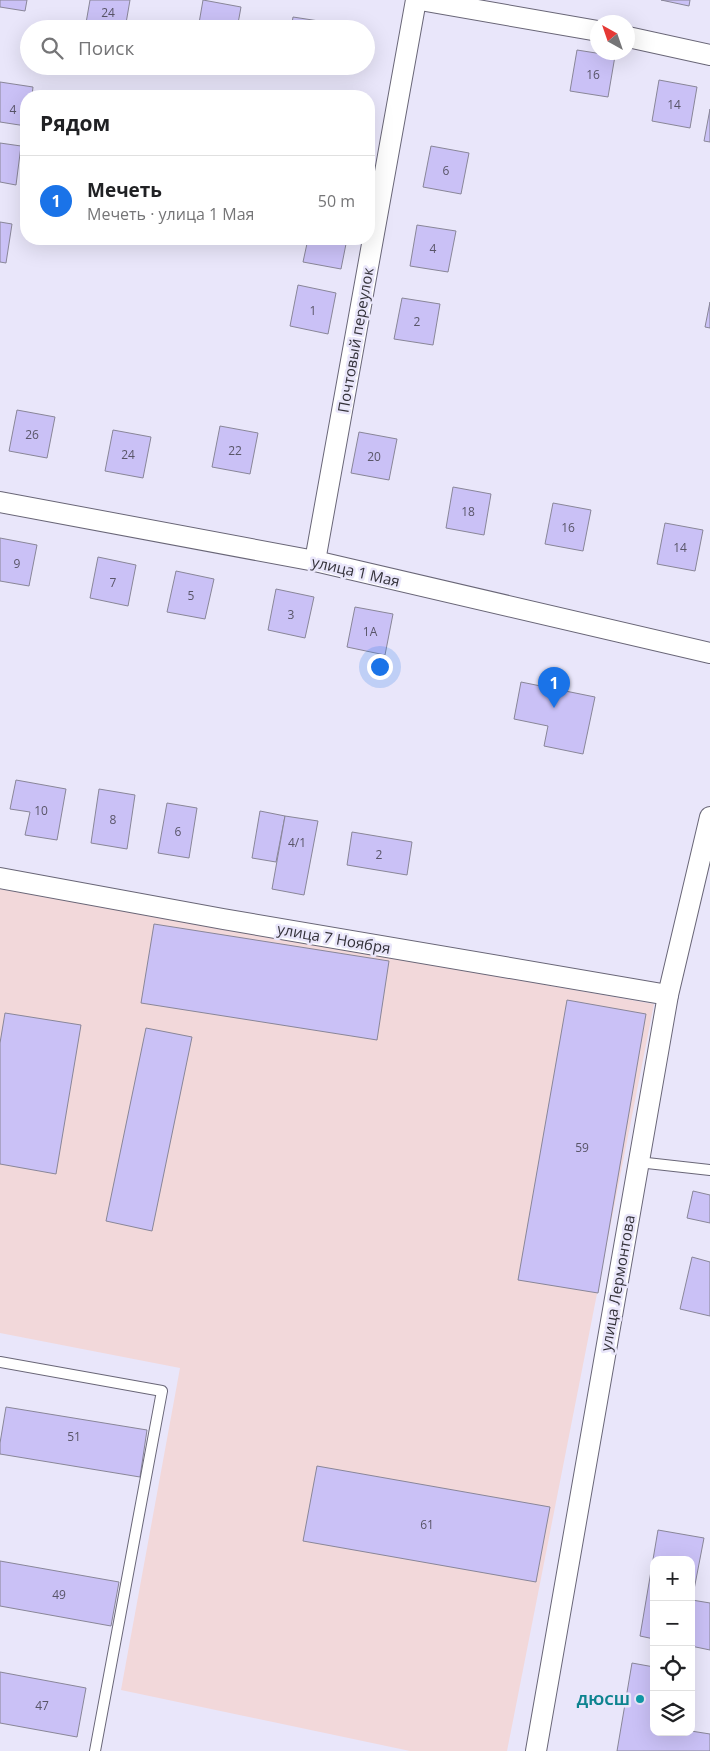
<!DOCTYPE html>
<html lang="ru">
<head>
<meta charset="utf-8">
<style>
	:root { --surface:#fff; --page:#f6f6f6; --text:#202124; --muted:#757577; --line:#e0e0e0; --accent:#1a73e8 }
	body { margin:0; font-family:"Open Sans",sans-serif; background:var(--page); color:var(--text) }
	.controls { position:absolute; right:15px; bottom:15px; display:grid; overflow:hidden; border-radius:10px; box-shadow:0 5px 20px #0002 }
	.controls button { width:45px; height:45px; display:grid; place-items:center; padding:0; border:0; border-bottom:1px solid var(--line); background:var(--surface); color:var(--text); font:25px sans-serif }
	.compass { position:absolute; left:590px; top:15px; width:45px; height:45px; border-radius:50%; background:var(--surface); box-shadow:0 5px 20px #0002; rotate:320deg }
	.you { position:absolute; left:379px; top:666px; width:18px; height:18px; margin:-12px; border:4px solid #fff; border-radius:50%; background:#1a73e8; box-shadow:0 0 0 8px #1a73e833 }
	.badge { display:grid; place-items:center; width:32px; height:32px; border-radius:50%; background:var(--accent); color:#fff; font-size:16px; font-weight:700 }
	.pin { position:absolute; translate:-50% -41px; filter:drop-shadow(0 1px 2px #0008) }
	.pin::after { content:''; position:absolute; top:26px; width:18px; height:15px; background:inherit; clip-path:polygon(0 0,100% 0,50% 100%) }
	.list { margin:0; padding:0; list-style:none }
	h2 { display:flex; justify-content:space-between; align-items:center; height:65px; margin:0; padding:0 20px; font-size:21px }
	h2 small { font-size:16px; font-weight:400; color:var(--muted) }
	.list li { display:grid; grid-template-columns:32px 1fr auto; gap:15px; align-items:center; box-sizing:border-box; height:90px; padding:0 20px; border-top:1px solid var(--line) }
	.list b { display:block; font-size:19px; white-space:nowrap }
	.list p { margin:0; font-size:16px; white-space:nowrap; color:var(--muted) }
	.list em { font-size:16px; font-style:normal; color:var(--muted) }
	.icon { flex:none; width:28px; height:28px; fill:none; stroke:currentColor; stroke-width:2; stroke-linecap:round; stroke-linejoin:round }
	.map { position:relative; flex:none; width:710px; height:1751px; overflow:hidden }
	.search { position:absolute; background:var(--surface); box-shadow:0 5px 20px #0002; left:20px; top:20px; width:355px; height:55px; display:flex; align-items:center; gap:12px; box-sizing:border-box; padding:0 18px; border-radius:28px; color:var(--muted); font-size:19px }
	.panel { position:absolute; background:var(--surface); box-shadow:0 5px 20px #0002; left:20px; top:90px; width:355px; height:155px; border-radius:20px }
	.map>svg:first-child { display:block }
	.industrial { fill:#f2d8da }
	.building { fill:#cac1f6; stroke:#898698 }
	.lines { fill:none; stroke-linecap:round; stroke-linejoin:round }
	.lane-casing { stroke:#696677; stroke-width:12 }
	.street-casing { stroke:#696677; stroke-width:22 }
	.lane { stroke:#fff; stroke-width:10 }
	.street { stroke:#fff; stroke-width:20 }
	.culture-dot { fill:#0f9aa8; stroke:#e9e6fa; stroke-width:2 }
	.labels { text-anchor:middle; dominant-baseline:central; stroke-width:5; stroke-linejoin:round; paint-order:stroke }
	.number-label { font-size:12px; fill:#595568 }
	.street-label { font-size:15px; fill:#333139; stroke:#e9e6fa }
	.culture-label { font-size:15px; font-weight:bold; fill:#0d838f; stroke:#e9e6fa; text-anchor:end }
</style>
</head>
<body>
<div class="map">
<svg width="710" height="1751" viewBox="0 0 710 1751">
	<rect width="100%" height="100%" fill="#e9e6fa"/>
	<polygon class="industrial" points="0,889 654,1004 507,1751 410,1751 121,1690 180,1368 0,1333"/>
	<g class="building">
		<polygon points="0,0 27,0 25,11 0,7"/>
		<polygon points="90,0 130,0 125,29 86,23"/>
		<polygon points="203,0 241,7 237,29 198,29"/>
		<polygon points="661,0 690,0 689,6"/>
		<polygon points="293,17 332,23 331,29 291,29"/>
		<polygon points="577,50 615,56 608,97 570,91"/>
		<polygon points="659,80 697,87 690,128 652,121"/>
		<polygon points="0,82 33,87 32,96 26,96 26,126 0,122"/>
		<polygon points="710,109 710,142 704,141"/>
		<polygon points="0,143 21,146 16,185 0,182"/>
		<polygon points="431,146 469,153 461,194 423,187"/>
		<polygon points="0,222 12,224 6,263 0,262"/>
		<polygon points="417,225 456,231 448,272 410,266"/>
		<polygon points="308,239 347,239 341,269 303,262"/>
		<polygon points="298,285 336,293 328,334 290,326"/>
		<polygon points="402,298 440,304 433,345 394,339"/>
		<polygon points="710,302 710,328 705,327"/>
		<polygon points="17,410 55,417 47,458 9,451"/>
		<polygon points="220,426 258,433 250,474 212,467"/>
		<polygon points="113,430 151,437 143,478 105,471"/>
		<polygon points="359,432 397,439 389,480 351,473"/>
		<polygon points="453,487 491,494 484,535 446,528"/>
		<polygon points="553,503 591,510 583,551 545,544"/>
		<polygon points="665,523 703,530 695,571 657,564"/>
		<polygon points="0,538 37,545 29,586 0,581"/>
		<polygon points="98,557 136,565 128,606 90,598"/>
		<polygon points="176,571 214,579 205,619 167,612"/>
		<polygon points="276,589 314,597 305,638 268,630"/>
		<polygon points="355,607 393,614 385,655 347,647"/>
		<polygon points="521,682 595,697 583,754 544,746 548,726 514,719"/>
		<polygon points="16,780 66,789 57,840 25,835 30,812 10,809"/>
		<polygon points="99,789 135,795 127,849 91,843"/>
		<polygon points="167,803 197,808 189,858 158,853"/>
		<polygon points="260,811 285,816 276,862 252,858"/>
		<polygon points="285,816 318,821 304,895 272,889"/>
		<polygon points="352,832 412,842 407,875 347,865"/>
		<polygon points="154,924 389,961 377,1040 141,1003"/>
		<polygon points="567,1000 646,1014 598,1293 518,1280"/>
		<polygon points="5,1013 81,1025 56,1174 0,1164 0,1043"/>
		<polygon points="146,1028 192,1037 152,1231 106,1221"/>
		<polygon points="693,1191 710,1195 710,1223 687,1218"/>
		<polygon points="692,1257 710,1262 710,1316 680,1309"/>
		<polygon points="6,1407 147,1430 140,1477 0,1454 0,1443"/>
		<polygon points="317,1466 550,1507 536,1582 303,1541"/>
		<polygon points="658,1530 704,1538 692,1600 710,1603 710,1650 691,1646 691,1560 654,1560 654,1639 640,1636"/>
		<polygon points="0,1561 119,1582 111,1626 0,1606"/>
		<polygon points="632,1663 654,1667 654,1732 691,1732 691,1731 710,1734 710,1751 617,1751"/>
		<polygon points="0,1672 86,1688 77,1737 0,1723"/>
	</g>
	<g class="lines">
		<g class="lane-casing">
			<g id="lane">
				<polyline points="638,1162 710,1170"/>
				<polyline points="0,1362 162,1391 95,1751"/>
			</g>
		</g>
		<g class="street-casing">
			<g id="street">
				<polyline points="420,0 598,31"/>
				<polyline points="628,37 710,55"/>
				<polyline points="0,502 315,561 710,653"/>
				<polyline points="315,561 416,0"/>
				<polyline points="0,878 223,919 668,995"/>
				<polyline points="536,1751 668,995 710,817"/>
			</g>
		</g>
		<use href="#lane" class="lane"/>
		<use href="#street" class="street"/>
	</g>
	<circle class="culture-dot" cx="640" cy="1699" r="5"/>
	<g class="labels">
		<g class="number-label">
			<text x="108" y="12">24</text>
			<text x="593" y="74">16</text>
			<text x="674" y="104">14</text>
			<text x="13" y="109">4</text>
			<text x="446" y="170">6</text>
			<text x="433" y="248">4</text>
			<text x="313" y="310">1</text>
			<text x="417" y="321">2</text>
			<text x="32" y="434">26</text>
			<text x="235" y="450">22</text>
			<text x="128" y="454">24</text>
			<text x="374" y="456">20</text>
			<text x="468" y="511">18</text>
			<text x="568" y="527">16</text>
			<text x="680" y="547">14</text>
			<text x="17" y="563">9</text>
			<text x="113" y="582">7</text>
			<text x="191" y="595">5</text>
			<text x="291" y="614">3</text>
			<text x="370" y="631">1А</text>
			<text x="41" y="810">10</text>
			<text x="113" y="819">8</text>
			<text x="178" y="831">6</text>
			<text x="297" y="842">4/1</text>
			<text x="379" y="854">2</text>
			<text x="582" y="1147">59</text>
			<text x="74" y="1436">51</text>
			<text x="427" y="1524">61</text>
			<text x="59" y="1594">49</text>
			<text x="42" y="1705">47</text>
		</g>
		<g class="street-label">
			<text transform="translate(355 340) rotate(-80)">Почтовый переулок</text>
			<text transform="translate(356 571) rotate(13)">улица 1 Мая</text>
			<text transform="translate(334 938) rotate(10)">улица 7 Ноября</text>
			<text transform="translate(617 1283) rotate(-80)">улица Лермонтова</text>
		</g>
		<g class="culture-label">
			<text x="630" y="1699">ДЮСШ</text>
		</g>
	</g>
</svg>
<div class="controls">
<button>+</button>
<button>−</button>
<button><svg class="icon" aria-label="locate" viewBox="0 0 24 24"><circle cx="12" cy="12" r="6"/><path d="M12 2v4M12 18v4M2 12h4M18 12h4"/></svg></button>
<button><svg class="icon" aria-label="layers" viewBox="0 0 24 24"><path d="M12 4l9 5-9 5-9-5zM3 14l9 5 9-5"/></svg></button>
</div>
<svg class="compass" viewBox="-18 -18 36 36"><path d="M0-13l5 13h-10z" fill="#e53935"/><path d="M0 13l5-13h-10z" fill="#757577"/></svg>
<div class="you"></div>
<div class="pin badge" style="left:554px;top:708px">1</div>
<div class="search"><svg class="icon" aria-label="search" viewBox="0 0 24 24"><circle cx="10" cy="10" r="6"/><path d="M15 15l6 6"/></svg>Поиск</div>
<section class="panel">
<h2>Рядом<small></small></h2>
<ul class="list">
<li><span class="badge">1</span><div><b>Мечеть</b><p>Мечеть · улица 1 Мая</p></div><em>50 m</em></li>
</ul>
</section>
</div>
</body>
</html>
